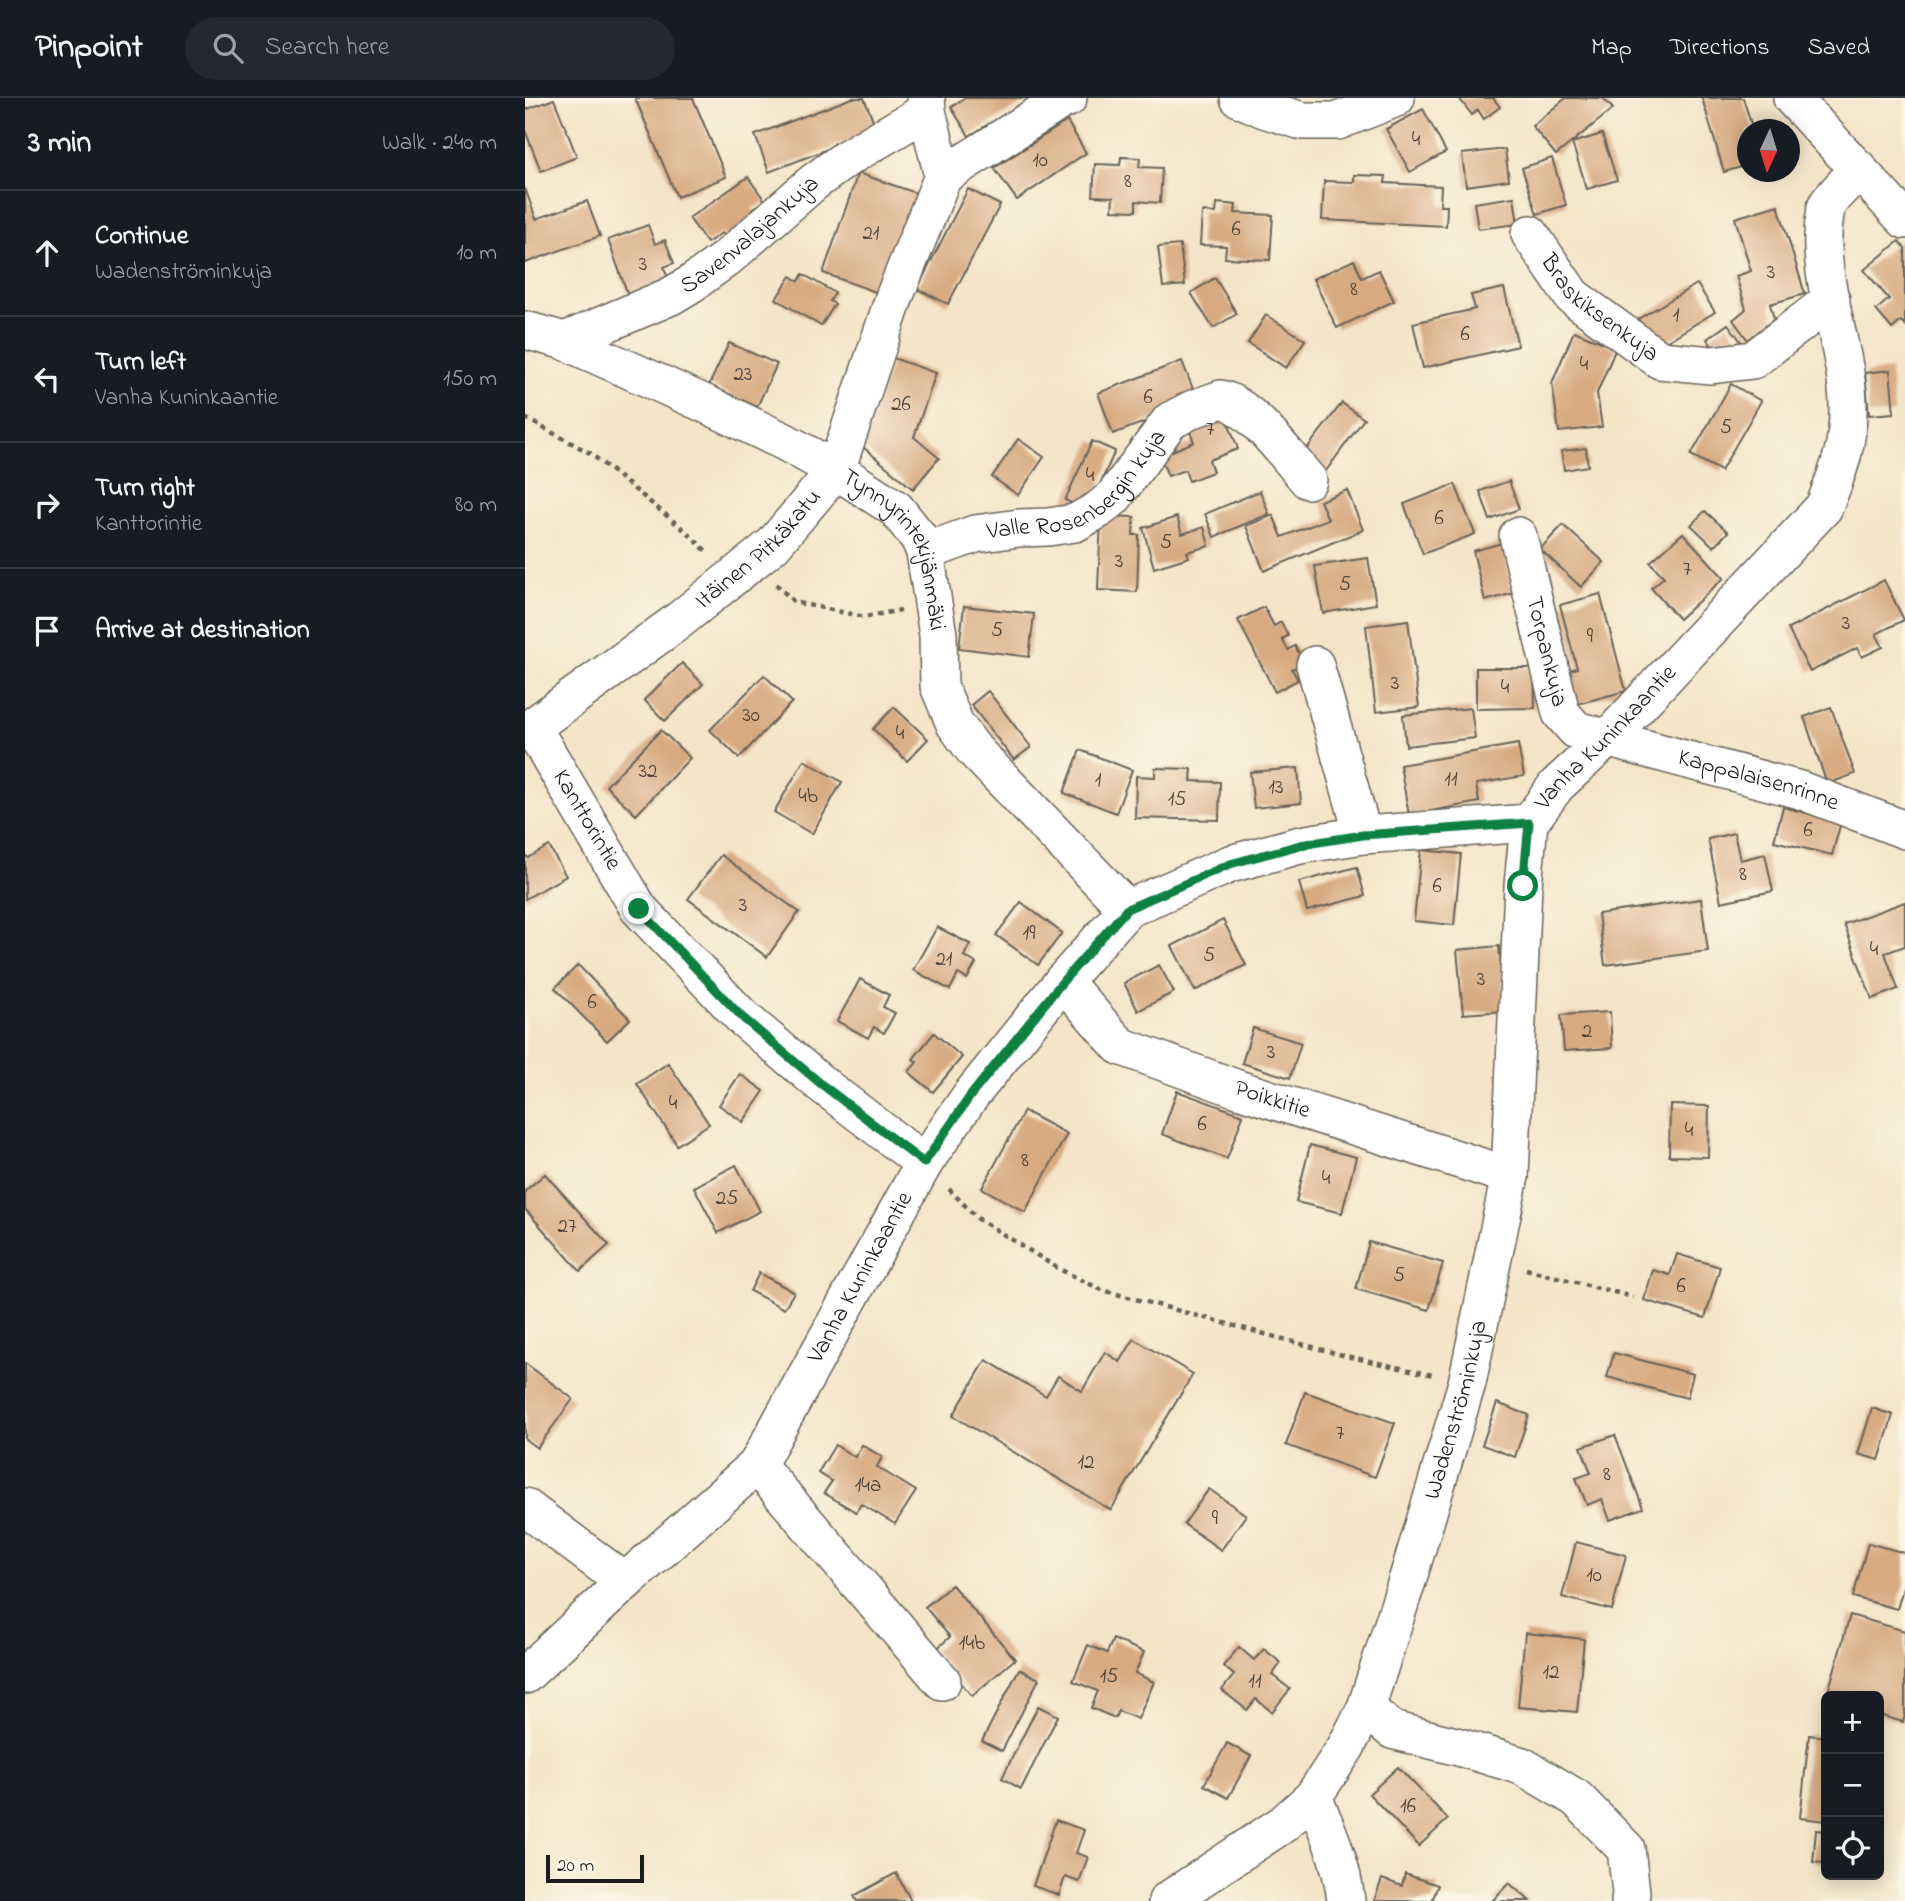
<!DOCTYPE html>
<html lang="en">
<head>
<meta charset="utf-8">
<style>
	:root { --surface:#171b24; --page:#242831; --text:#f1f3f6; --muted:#9ea1a6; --line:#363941 }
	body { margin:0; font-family:"Indie Flower",sans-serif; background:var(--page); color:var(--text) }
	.controls { position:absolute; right:21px; bottom:21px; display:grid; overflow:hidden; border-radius:10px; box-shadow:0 4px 18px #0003 }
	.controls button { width:63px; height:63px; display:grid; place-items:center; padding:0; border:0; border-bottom:2px solid var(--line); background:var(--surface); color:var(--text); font:35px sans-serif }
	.compass { position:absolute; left:1212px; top:21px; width:63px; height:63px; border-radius:50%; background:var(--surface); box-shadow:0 4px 18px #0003; rotate:184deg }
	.scale { position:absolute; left:21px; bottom:18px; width:98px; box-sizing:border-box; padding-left:7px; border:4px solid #1c1c1c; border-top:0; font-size:19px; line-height:24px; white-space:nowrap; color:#1c1c1c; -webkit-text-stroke:5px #fcf5e5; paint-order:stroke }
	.stop { position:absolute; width:21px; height:21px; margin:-16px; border:5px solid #0b8043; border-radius:50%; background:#fff }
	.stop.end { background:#0b8043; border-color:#fff; box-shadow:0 2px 7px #0008 }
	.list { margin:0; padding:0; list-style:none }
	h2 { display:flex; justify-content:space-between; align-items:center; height:91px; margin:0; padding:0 28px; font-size:30px }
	h2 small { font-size:23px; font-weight:400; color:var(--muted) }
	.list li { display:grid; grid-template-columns:46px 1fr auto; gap:21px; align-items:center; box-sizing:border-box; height:126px; padding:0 28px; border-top:2px solid var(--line) }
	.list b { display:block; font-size:26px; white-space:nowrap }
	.list p { margin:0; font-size:23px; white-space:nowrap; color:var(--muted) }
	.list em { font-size:23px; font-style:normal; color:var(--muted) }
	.icon { flex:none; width:38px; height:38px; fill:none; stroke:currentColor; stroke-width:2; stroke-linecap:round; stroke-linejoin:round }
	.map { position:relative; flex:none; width:1380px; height:1803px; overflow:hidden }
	header { display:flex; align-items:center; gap:42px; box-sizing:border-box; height:98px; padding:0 35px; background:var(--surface); border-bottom:2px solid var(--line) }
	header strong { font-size:33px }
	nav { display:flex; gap:38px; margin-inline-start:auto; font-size:24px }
	.search { width:490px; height:63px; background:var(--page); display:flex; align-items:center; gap:18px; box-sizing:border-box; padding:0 24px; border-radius:38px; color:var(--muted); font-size:26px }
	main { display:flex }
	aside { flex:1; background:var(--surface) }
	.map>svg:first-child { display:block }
	.building { fill:#d7aa82 }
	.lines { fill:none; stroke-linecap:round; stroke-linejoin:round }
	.minor-casing { stroke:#686258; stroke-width:40 }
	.path { stroke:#686258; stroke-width:4.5; stroke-dasharray:5 5; stroke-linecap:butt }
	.minor { stroke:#fff; stroke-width:37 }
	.route { stroke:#0b8043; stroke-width:9 }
	.labels { text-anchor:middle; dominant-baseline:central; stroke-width:6; stroke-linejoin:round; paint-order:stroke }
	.number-label { font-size:21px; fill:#4b4036 }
	.street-label { font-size:24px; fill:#1c1c1c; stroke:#fcf5e5 }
</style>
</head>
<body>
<header>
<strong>Pinpoint</strong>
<div class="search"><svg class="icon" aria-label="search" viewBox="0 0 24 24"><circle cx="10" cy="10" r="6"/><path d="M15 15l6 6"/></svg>Search here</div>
<nav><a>Map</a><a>Directions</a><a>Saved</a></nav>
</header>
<main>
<aside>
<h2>3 min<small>Walk · 240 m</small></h2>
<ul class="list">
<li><svg class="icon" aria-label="ahead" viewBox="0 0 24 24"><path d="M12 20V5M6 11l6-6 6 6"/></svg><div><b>Continue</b><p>Wadenströminkuja</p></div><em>10 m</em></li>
<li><svg class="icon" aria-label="left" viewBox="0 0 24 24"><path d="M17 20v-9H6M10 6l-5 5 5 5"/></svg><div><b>Turn left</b><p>Vanha Kuninkaantie</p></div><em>150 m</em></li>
<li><svg class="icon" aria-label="right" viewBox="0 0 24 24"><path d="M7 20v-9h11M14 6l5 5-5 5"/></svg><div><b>Turn right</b><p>Kanttorintie</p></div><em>80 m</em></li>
<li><svg class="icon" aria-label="arrive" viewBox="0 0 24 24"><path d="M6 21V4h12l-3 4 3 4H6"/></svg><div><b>Arrive at destination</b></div></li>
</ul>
</aside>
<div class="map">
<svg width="1380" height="1803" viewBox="0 0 1380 1803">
	<rect width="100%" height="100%" fill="#fcf5e5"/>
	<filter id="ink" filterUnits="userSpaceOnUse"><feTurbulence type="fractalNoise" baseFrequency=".0143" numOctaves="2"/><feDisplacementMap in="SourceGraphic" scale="14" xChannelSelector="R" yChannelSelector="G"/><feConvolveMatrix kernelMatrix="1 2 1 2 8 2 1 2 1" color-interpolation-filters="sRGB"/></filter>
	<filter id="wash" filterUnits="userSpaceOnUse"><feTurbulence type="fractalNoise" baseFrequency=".00686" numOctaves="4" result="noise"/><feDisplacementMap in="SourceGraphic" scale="28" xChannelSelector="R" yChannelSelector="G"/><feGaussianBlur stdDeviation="1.57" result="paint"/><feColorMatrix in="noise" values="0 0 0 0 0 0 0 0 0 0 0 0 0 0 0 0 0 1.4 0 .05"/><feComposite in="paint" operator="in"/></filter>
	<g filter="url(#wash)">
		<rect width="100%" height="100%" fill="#f4e4c8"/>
		<g id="blocks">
			<g class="building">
				<polygon points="110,0 168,0 201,79 152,99"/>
				<polygon points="327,0 339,0 352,32 244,74 230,37"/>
				<polygon points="440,0 506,0 444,38 426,9"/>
				<polygon points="934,0 968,0 975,9 959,21 953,12 947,17"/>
				<polygon points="1041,0 1078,0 1088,11 1031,57 1007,28"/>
				<polygon points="1177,0 1218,0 1228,32 1223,32 1223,67 1199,74"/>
				<polygon points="29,1 52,59 16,73 0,32 0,12"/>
				<polygon points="898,11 921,54 885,74 861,31"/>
				<polygon points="542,23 561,55 492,102 469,70"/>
				<polygon points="1077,36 1092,82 1062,91 1047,45"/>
				<polygon points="980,51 984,82 941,88 937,56"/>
				<polygon points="596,59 615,60 614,69 637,70 635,105 611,103 611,113 587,112 588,99 568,98 570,66 595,67"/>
				<polygon points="1027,60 1041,107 1012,116 997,70"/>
				<polygon points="333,75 394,96 359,197 298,175"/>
				<polygon points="829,77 861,78 860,85 916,88 915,108 922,108 921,128 797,122 799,83 829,84"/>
				<polygon points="223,79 240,103 227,111 234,122 203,144 197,135 182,145 164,120"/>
				<polygon points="0,90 11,121 62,103 75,138 0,165"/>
				<polygon points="443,91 475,107 423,206 392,191"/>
				<polygon points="989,99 993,126 953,131 949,105"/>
				<polygon points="692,105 711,107 710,115 748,117 745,162 700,160 701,148 675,147 677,114 691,115"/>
				<polygon points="1253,107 1280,196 1245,206 1249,221 1223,242 1208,222 1221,211 1211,178 1226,173 1210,120"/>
				<polygon points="123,127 130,146 140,142 149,165 139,169 146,190 106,205 83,142"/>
				<polygon points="1374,143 1380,150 1380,227 1376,223 1367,231 1351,212 1364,201 1339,172"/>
				<polygon points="655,147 660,187 638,189 633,149"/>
				<polygon points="829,162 837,180 854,172 869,203 812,230 788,181"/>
				<polygon points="278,176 310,195 305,203 310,206 296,228 251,201 266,178 274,183"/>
				<polygon points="690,180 712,216 688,230 666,195"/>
				<polygon points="1172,186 1190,214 1131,250 1113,221"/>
				<polygon points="979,190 993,248 898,270 888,225 950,211 946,197"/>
				<polygon points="741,217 780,242 761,270 723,245"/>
				<polygon points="1203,226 1217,245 1196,261 1182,241"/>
				<polygon points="1049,233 1091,250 1072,295 1077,329 1034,334 1027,285"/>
				<polygon points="204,245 252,266 232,309 184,287"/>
				<polygon points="368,260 411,275 389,339 414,360 388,391 338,349"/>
				<polygon points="657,263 673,304 588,336 573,295"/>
				<polygon points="1365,272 1369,315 1344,317 1340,275"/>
				<polygon points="1206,286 1236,303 1196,373 1166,357"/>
				<polygon points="696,305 713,351 684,362 688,374 664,383 660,372 643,378 635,358 669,344 659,319"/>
				<polygon points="817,305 839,321 800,374 777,357"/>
				<polygon points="493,341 519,359 493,397 467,379"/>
				<polygon points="567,343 590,353 563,413 540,402"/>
				<polygon points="1061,350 1063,368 1039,372 1036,353"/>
				<polygon points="984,383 994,411 965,422 955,393"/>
				<polygon points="930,386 950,436 898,456 879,406"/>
				<polygon points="822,392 838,432 739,473 721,428 748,417 757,439 803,421 795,403"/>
				<polygon points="735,393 744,416 689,439 680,416"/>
				<polygon points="1180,413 1203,434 1189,449 1166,427"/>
				<polygon points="576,418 609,419 608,437 614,437 612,494 573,492"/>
				<polygon points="652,419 657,436 679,429 684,448 662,454 664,459 629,470 618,430"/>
				<polygon points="1038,427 1079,464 1056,489 1015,451"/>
				<polygon points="1158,435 1199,480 1154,521 1126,490 1139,479 1125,464"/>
				<polygon points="977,445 989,495 960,503 948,453"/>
				<polygon points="843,460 851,506 798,515 790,468"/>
				<polygon points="1359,482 1379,522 1351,536 1358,549 1337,559 1332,550 1285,574 1263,531"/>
				<polygon points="1075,496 1101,593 1048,607 1038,574 1052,570 1035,507"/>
				<polygon points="439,508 509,516 504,559 434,550"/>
				<polygon points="739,509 749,528 756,524 763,538 757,541 763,552 770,548 779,565 767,571 773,582 750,594 713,522"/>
				<polygon points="883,522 894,609 851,614 841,528"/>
				<polygon points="157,565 178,586 140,623 119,602"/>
				<polygon points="951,570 1009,570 1010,610 951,611"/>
				<polygon points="239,577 267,604 214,660 185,632"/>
				<polygon points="463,593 506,649 489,662 446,607"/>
				<polygon points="369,609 403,641 382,663 348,631"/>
				<polygon points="1306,609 1330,676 1302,686 1279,619"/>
				<polygon points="946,610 950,640 881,648 878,617"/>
				<polygon points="136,632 165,660 111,717 81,688"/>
				<polygon points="993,646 999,678 951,686 954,704 884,717 875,667"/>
				<polygon points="555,652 607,672 591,715 539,695"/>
				<polygon points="279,662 317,684 287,736 249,714"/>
				<polygon points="630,670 667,671 666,683 695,684 694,722 610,720 611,678 630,679"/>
				<polygon points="773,670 776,705 729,710 725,674"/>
				<polygon points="1258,709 1316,724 1307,757 1249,743"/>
				<polygon points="1209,735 1215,762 1240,756 1248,793 1196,804 1183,741"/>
				<polygon points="24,748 41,778 0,801 0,756 3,760"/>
				<polygon points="896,752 936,756 929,827 889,823"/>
				<polygon points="196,757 274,814 242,859 163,801"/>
				<polygon points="832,769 840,798 782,813 774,784"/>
				<polygon points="1176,801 1183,853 1080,867 1073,816"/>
				<polygon points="496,804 537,835 513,867 471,837"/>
				<polygon points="1380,804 1380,848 1360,855 1373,891 1347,901 1319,826"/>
				<polygon points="698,822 721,867 670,893 647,848"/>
				<polygon points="412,829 445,846 439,858 451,865 442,881 433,876 425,892 388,872"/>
				<polygon points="974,848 980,913 938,916 932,852"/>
				<polygon points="53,867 105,921 82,943 30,890"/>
				<polygon points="634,867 649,894 613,913 599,885"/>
				<polygon points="335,881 364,897 358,909 370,915 359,935 349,929 343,940 312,923"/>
				<polygon points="1085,914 1087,950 1039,953 1036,917"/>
				<polygon points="728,930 776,945 765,980 717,965"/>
				<polygon points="409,935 437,959 408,994 384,974 392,964 388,961"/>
				<polygon points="143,965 184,1026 152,1047 112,986"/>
				<polygon points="215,976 239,993 218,1024 194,1007"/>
				<polygon points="652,993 718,1017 702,1061 637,1036"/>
				<polygon points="1145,1007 1184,1008 1183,1059 1144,1058"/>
				<polygon points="499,1013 542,1036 500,1114 457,1090"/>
				<polygon points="785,1047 831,1059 817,1115 771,1104"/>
				<polygon points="211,1067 235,1113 193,1135 169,1089"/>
				<polygon points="20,1076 84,1147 55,1173 0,1111 0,1093"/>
				<polygon points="844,1144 918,1165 904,1212 831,1191"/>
				<polygon points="1152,1156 1195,1169 1180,1220 1119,1202 1128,1172 1145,1177"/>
				<polygon points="234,1175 269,1194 259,1211 225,1193"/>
				<polygon points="609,1241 668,1276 586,1412 428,1318 461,1262 521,1298 533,1278 557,1293 580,1254 595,1264"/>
				<polygon points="1089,1255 1168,1276 1162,1300 1082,1279"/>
				<polygon points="0,1265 48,1301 12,1350 0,1341"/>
				<polygon points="780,1294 870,1325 850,1379 761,1347"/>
				<polygon points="972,1305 1004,1317 990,1359 957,1347"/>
				<polygon points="1347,1310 1368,1317 1354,1362 1333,1356"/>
				<polygon points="1090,1337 1118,1410 1085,1422 1077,1401 1062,1407 1051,1380 1066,1375 1056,1349"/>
				<polygon points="310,1347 330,1359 337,1347 357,1359 352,1369 391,1393 370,1426 336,1406 331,1414 299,1395 307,1383 293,1375"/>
				<polygon points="684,1391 721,1417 696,1452 659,1426"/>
				<polygon points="1051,1444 1101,1457 1087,1512 1037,1499"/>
				<polygon points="1343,1445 1380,1455 1380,1483 1372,1511 1328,1499"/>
				<polygon points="427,1487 490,1561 447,1598 409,1553 425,1539 400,1509"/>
				<polygon points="1325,1517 1380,1533 1380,1617 1378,1624 1354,1617 1354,1598 1302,1598"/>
				<polygon points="1000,1535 1059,1541 1052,1614 993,1609"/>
				<polygon points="588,1541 619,1554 610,1575 629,1584 613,1621 593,1613 590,1620 566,1610 573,1593 548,1583 563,1547 582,1555"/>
				<polygon points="714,1549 729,1562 739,1551 756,1565 747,1577 765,1591 747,1614 731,1601 722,1612 697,1592 709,1577 698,1568"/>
				<polygon points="494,1571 514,1581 477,1653 457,1643"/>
				<polygon points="513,1608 533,1618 496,1691 477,1680"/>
				<polygon points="1284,1637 1301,1639 1301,1723 1275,1720"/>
				<polygon points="702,1645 726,1658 703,1700 679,1687"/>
				<polygon points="873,1669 923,1721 894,1748 844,1696"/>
				<polygon points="531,1722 559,1732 551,1755 563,1759 554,1784 540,1779 534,1797 508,1788"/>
				<polygon points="1291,1732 1301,1733 1301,1765 1288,1764"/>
				<polygon points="371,1775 386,1803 332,1803 329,1798"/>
				<polygon points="880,1776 913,1787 907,1803 849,1803 857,1781 877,1788"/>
				<polygon points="984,1785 1005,1803 967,1803"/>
			</g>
		</g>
	</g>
	<g filter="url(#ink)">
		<use href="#blocks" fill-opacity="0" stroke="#686258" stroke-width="2"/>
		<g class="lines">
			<g class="minor-casing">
				<g id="minor">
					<polyline points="714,0 739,11 777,23 813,23 871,0"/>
					<polyline points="1267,0 1380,122"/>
					<polyline points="418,78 537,2 543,0"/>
					<path id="s1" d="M1005,136L1047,198L1135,262L1186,267L1228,262L1306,202"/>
					<path id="s2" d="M0,232L40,243L185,308L260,344L311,372L371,411L394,440L400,454L413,537L414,588L430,626L449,652L602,811"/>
					<path id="s3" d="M40,243L146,198L166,186L202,160L289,84L322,60L402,13"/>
					<path id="s4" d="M993,438L1036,615L1051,632L1275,692L1380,732"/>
					<path id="s5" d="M400,454L450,436L494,430L523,429L550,425L573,412L588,400L645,323L668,311L696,301C725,307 763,359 783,382"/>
					<polyline points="790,567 838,737"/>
					<path id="s6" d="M7,629L114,811L218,920L295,985L399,1065"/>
					<path id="s7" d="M0,631L7,629L152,524L248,447L311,372L370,197L418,78L402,13L401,0"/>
					<path id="s8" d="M538,883L595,948L710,990L985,1078"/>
					<polyline points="232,1367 417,1583"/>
					<polyline points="0,1409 100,1484"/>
					<path id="s9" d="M0,1577L100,1484L232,1367L399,1065L446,997L538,883L602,811L705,766L775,747L838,737L1004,725L1031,688L1083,640L1299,409C1313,373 1324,348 1323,307C1322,247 1289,176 1300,117C1301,114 1300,110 1302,107C1306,99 1327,79 1334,71"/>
					<polyline points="841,1610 867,1632 934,1649 997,1668 1051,1700 1101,1751 1106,1794 1105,1803"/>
					<path d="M788,1699C803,1733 817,1765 821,1803"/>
					<path id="s10" d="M642,1803L758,1726L788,1699L821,1649L841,1610L883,1480L942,1285L985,1078L998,788L1004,725"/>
				</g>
			</g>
			<g class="path">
				<polyline points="0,320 65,355 163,435 184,456"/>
				<polyline points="251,486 269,504 340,519 376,512"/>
				<polyline points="424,1091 452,1120 534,1171 577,1192 821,1258 908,1277"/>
				<polyline points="1001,1171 1108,1199"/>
			</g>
			<use href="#minor" class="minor"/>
		</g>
	</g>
	<g class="lines" filter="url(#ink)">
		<polyline class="route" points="114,811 218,920 295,985 399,1065 446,997 538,883 602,811 705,766 775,747 838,737 1004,725 998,788"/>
	</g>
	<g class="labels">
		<g class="number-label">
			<text x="891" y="42">4</text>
			<text x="515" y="63">10</text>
			<text x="603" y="84">8</text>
			<text x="711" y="132">6</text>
			<text x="346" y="136">21</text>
			<text x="118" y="167">3</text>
			<text x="1246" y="175">3</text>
			<text x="829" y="192">8</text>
			<text x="1151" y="218">1</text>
			<text x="940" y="237">6</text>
			<text x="1059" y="267">4</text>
			<text x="218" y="277">23</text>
			<text x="623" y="300">6</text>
			<text x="376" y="307">26</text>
			<text x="1201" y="330">5</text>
			<text x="685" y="332">7</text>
			<text x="565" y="378">4</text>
			<text x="914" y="421">6</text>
			<text x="641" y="445">5</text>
			<text x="594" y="464">3</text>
			<text x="1162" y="472">7</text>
			<text x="820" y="487">5</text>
			<text x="1321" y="526">3</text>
			<text x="472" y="533">5</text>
			<text x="1065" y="539">9</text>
			<text x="870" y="586">3</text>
			<text x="980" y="590">4</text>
			<text x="226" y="618">30</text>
			<text x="375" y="636">4</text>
			<text x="123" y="674">32</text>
			<text x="926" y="682">11</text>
			<text x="573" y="683">1</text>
			<text x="751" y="690">13</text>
			<text x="283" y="699">4b</text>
			<text x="652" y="702">15</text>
			<text x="1283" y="733">6</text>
			<text x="1218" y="777">8</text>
			<text x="912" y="789">6</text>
			<text x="218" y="808">3</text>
			<text x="504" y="836">19</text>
			<text x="1349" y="852">4</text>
			<text x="684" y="858">5</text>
			<text x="419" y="862">21</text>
			<text x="956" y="882">3</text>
			<text x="67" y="905">6</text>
			<text x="1062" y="934">2</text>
			<text x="746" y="955">3</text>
			<text x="148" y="1006">4</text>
			<text x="677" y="1027">6</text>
			<text x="1164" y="1033">4</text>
			<text x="500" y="1063">8</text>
			<text x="801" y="1081">4</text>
			<text x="202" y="1101">25</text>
			<text x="42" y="1129">27</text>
			<text x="874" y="1178">5</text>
			<text x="1156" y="1189">6</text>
			<text x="815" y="1336">7</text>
			<text x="561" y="1365">12</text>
			<text x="1082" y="1377">8</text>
			<text x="343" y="1388">14a</text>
			<text x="690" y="1421">9</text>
			<text x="1069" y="1478">10</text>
			<text x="447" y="1546">14b</text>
			<text x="1026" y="1575">12</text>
			<text x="584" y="1579">15</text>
			<text x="730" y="1584">11</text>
			<text x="883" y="1709">16</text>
		</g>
		<g class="street-label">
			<text stroke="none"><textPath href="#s3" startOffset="215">Savenvalajankuja</textPath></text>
			<text stroke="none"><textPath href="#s1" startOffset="103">Braskiksenkuja</textPath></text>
			<text stroke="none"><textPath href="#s5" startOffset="173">Valle Rosenbergin kuja</textPath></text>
			<text stroke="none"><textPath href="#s7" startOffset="296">Itäinen Pitkäkatu</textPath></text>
			<text stroke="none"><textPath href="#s2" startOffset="448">Tynnyrintekijänmäki</textPath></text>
			<text stroke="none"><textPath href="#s4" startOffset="119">Torpankuja</textPath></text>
			<text stroke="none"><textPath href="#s9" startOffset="1514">Vanha Kuninkaantie</textPath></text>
			<text stroke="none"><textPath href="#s4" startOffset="394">Kappalaisenrinne</textPath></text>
			<text stroke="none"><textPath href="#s6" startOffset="108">Kanttorintie</textPath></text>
			<text stroke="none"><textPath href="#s8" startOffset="248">Poikkitie</textPath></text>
			<text stroke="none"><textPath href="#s9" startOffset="527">Vanha Kuninkaantie</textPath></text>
			<text stroke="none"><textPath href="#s10" startOffset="595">Wadenströminkuja</textPath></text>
		</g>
	</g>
</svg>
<div class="controls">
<button>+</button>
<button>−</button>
<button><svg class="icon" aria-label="locate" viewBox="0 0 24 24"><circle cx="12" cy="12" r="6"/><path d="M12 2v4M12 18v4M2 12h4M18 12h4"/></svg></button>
</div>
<svg class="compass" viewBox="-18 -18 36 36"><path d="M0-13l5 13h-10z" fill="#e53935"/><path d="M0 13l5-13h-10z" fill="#9ea1a6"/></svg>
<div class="scale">20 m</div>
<div class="stop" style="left:998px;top:788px"></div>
<div class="stop end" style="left:114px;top:811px"></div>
</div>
</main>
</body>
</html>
